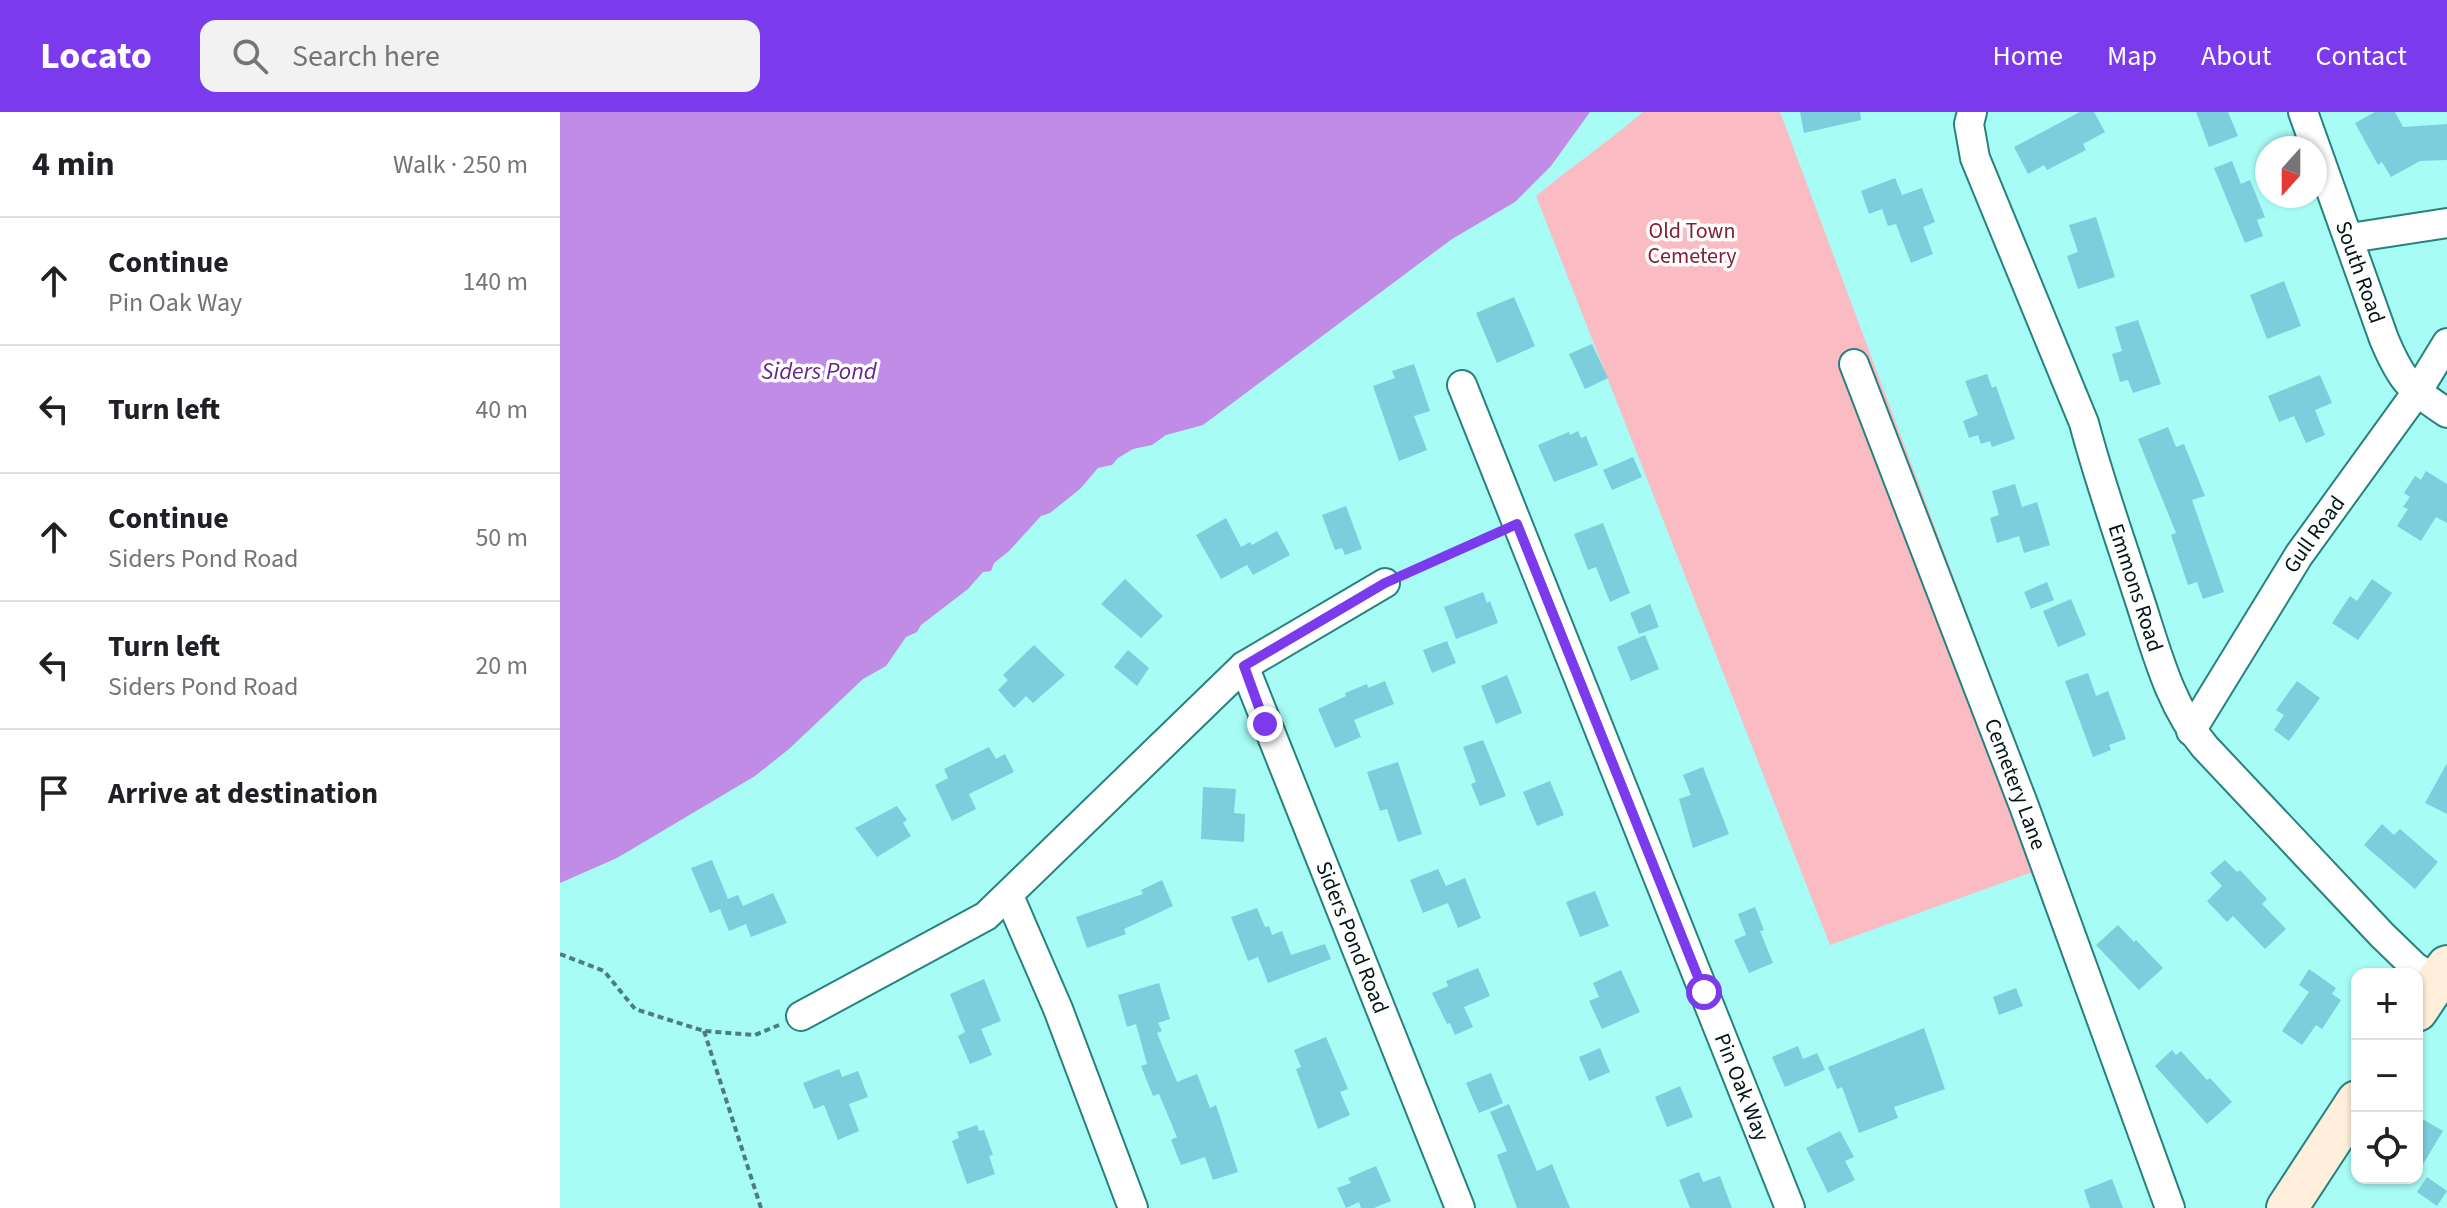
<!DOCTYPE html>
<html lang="en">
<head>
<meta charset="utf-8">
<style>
	:root { --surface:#fff; --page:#f2f2f2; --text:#202124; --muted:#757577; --line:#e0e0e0; --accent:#7c3aed }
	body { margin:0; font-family:"Source Sans 3",sans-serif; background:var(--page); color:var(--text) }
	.controls { position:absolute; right:24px; bottom:24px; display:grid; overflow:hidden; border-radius:16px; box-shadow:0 2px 6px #0004 }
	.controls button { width:72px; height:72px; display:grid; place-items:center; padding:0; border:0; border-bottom:2px solid var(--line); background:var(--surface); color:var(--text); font:40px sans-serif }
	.compass { position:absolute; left:1695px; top:24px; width:72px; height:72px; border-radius:50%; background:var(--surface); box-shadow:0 2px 6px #0004; rotate:201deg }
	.stop { position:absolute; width:24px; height:24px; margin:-18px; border:6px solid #7c3aed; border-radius:50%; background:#fff }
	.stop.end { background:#7c3aed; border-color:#fff; box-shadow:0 2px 8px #0008 }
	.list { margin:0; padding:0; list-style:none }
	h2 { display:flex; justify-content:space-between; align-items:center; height:104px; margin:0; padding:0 32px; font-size:34px }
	h2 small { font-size:26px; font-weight:400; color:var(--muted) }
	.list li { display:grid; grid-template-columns:52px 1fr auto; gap:24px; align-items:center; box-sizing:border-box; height:128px; padding:0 32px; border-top:2px solid var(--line) }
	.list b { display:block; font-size:30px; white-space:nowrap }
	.list p { margin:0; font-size:26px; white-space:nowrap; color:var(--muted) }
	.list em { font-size:26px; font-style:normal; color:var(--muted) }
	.icon { flex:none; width:44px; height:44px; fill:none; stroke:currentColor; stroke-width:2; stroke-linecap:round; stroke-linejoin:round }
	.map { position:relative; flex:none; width:1887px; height:1096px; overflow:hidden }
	header { display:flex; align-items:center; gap:48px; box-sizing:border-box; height:112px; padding:0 40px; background:var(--accent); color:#fff }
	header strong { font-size:38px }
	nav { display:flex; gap:44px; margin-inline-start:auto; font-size:28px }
	.search { width:560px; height:72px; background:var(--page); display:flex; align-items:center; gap:20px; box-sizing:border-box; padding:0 28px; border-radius:16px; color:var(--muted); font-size:30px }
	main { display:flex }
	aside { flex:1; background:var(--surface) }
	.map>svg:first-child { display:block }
	.green { fill:#fabbc3 }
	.water { fill:#c08ce5 }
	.building { fill:#7ccedd }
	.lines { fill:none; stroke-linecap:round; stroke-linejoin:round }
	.street-casing { stroke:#27827d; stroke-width:32 }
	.secondary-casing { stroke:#27827d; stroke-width:44 }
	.path { stroke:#4c7e7b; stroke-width:4; stroke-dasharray:6 4; stroke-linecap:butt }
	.street { stroke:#fff; stroke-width:28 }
	.secondary { stroke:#feeeda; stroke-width:40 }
	.route { stroke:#7c3aed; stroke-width:10 }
	.labels { text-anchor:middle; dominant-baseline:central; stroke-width:7; stroke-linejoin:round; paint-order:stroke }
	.park-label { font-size:22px; fill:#82203a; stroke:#fff }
	.street-label { font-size:22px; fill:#001514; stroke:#fff }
	.water-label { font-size:24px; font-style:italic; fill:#67248d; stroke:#fff }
</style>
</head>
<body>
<header>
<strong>Locato</strong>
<div class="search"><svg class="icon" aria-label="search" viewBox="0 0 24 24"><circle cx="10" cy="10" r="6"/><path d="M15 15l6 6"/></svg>Search here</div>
<nav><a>Home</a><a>Map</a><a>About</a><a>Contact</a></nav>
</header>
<main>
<aside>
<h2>4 min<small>Walk · 250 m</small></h2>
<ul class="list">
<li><svg class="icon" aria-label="ahead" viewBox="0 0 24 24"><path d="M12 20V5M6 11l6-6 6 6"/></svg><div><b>Continue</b><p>Pin Oak Way</p></div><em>140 m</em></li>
<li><svg class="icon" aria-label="left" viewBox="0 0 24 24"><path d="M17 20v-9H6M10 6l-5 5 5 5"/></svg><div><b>Turn left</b></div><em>40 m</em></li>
<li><svg class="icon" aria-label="ahead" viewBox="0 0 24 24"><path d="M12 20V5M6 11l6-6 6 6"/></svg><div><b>Continue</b><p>Siders Pond Road</p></div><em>50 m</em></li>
<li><svg class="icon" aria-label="left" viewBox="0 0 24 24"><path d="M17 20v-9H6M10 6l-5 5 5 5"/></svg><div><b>Turn left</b><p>Siders Pond Road</p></div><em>20 m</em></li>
<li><svg class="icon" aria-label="arrive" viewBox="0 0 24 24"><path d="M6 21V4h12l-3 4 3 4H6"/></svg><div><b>Arrive at destination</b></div></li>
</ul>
</aside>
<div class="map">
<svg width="1887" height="1096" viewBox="0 0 1887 1096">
	<rect width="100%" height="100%" fill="#a7fcf6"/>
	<path class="green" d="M1083,0H1220L1500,750L1270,833L976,84C1011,55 1048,30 1083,0Z"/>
	<polygon class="water" points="0,0 1030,0 991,54 955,90 892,127 643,313 606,323 592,333 573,337 558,346 552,353 538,356 520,377 490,401 481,404 449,439 434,451 431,459 423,460 408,477 361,513 357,520 346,525 326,554 303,567 229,637 195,664 57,746 0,771"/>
	<g class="building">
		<polygon points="1240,0 1300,0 1301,8 1244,21"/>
		<polygon points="1520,0 1534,0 1545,20 1523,32 1526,38 1487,58 1484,53 1468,62 1454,35"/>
		<polygon points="1636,0 1668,0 1678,24 1649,35"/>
		<polygon points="1815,0 1835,0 1843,15 1887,12 1887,48 1860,49 1831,65 1822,50 1818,53 1795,11"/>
		<polygon points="1672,49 1681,72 1690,68 1705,105 1697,108 1703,124 1685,131 1654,56"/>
		<polygon points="1335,66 1342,83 1362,76 1375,110 1363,115 1373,142 1351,151 1336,112 1328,114 1322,97 1309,102 1301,79"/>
		<polygon points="1536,105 1555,165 1518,177 1507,144 1518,140 1509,113"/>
		<polygon points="1724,169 1741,214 1707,227 1690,183"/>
		<polygon points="954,185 975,234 937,251 916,201"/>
		<polygon points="1578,208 1601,272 1573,281 1568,268 1560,270 1552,242 1562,239 1555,215"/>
		<polygon points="1032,232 1048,266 1025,277 1009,242"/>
		<polygon points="854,252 870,299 854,304 867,338 839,349 813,274 835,266 832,259"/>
		<polygon points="1427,262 1432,276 1436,274 1455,327 1432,335 1430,329 1421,332 1418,323 1409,326 1403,309 1418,303 1405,269"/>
		<polygon points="1760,263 1772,291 1755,298 1765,323 1746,331 1734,304 1719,310 1708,284"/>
		<polygon points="1608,315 1616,335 1624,332 1645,384 1632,388 1664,480 1643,487 1637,470 1628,473 1611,423 1616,421 1578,327"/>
		<polygon points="1018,319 1021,326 1026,324 1038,353 994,370 978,333 1009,320 1010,323"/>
		<polygon points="1073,345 1082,365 1052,378 1043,358"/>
		<polygon points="1866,359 1887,372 1887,411 1876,405 1861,429 1837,414 1848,397 1843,395 1850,385 1844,381 1855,364 1861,368"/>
		<polygon points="1455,372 1462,395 1477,390 1490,433 1464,441 1459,424 1437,431 1430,406 1439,403 1432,379"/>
		<polygon points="786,394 802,437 785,443 782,436 775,438 762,403"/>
		<polygon points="666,406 681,435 690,430 692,433 717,419 730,443 693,463 687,453 661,467 636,423"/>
		<polygon points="1043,411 1070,481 1050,490 1036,455 1028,458 1014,422"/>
		<polygon points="565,467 603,504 581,526 541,492"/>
		<polygon points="1812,467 1832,481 1798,528 1772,511 1790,484 1797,489"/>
		<polygon points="1487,470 1494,488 1471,497 1464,480"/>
		<polygon points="923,480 927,491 930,489 938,511 896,527 884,495"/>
		<polygon points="1511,487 1526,523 1498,535 1483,499"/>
		<polygon points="1090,492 1099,515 1079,522 1070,501"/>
		<polygon points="1085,523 1099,557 1071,569 1057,535"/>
		<polygon points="887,529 896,551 872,561 863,538"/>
		<polygon points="474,533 505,563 473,591 466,584 454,596 438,578 448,568 443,563"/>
		<polygon points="568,538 589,556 577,574 554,555"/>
		<polygon points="1528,561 1536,584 1548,579 1566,627 1549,633 1551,638 1533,645 1505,569"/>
		<polygon points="947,563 962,601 936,612 921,574"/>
		<polygon points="825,569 834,592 794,608 801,625 775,636 758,597 786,584 785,581 807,572 808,576"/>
		<polygon points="1737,569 1760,586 1729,629 1714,618 1724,603 1716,598"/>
		<polygon points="923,628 946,684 920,694 911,672 916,670 903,635"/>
		<polygon points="429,635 436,647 445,642 454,660 409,682 416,697 392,709 375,673 388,666 384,657"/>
		<polygon points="838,650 862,722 838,730 827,697 820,699 807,660"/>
		<polygon points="1887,651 1887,702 1865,691"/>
		<polygon points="1143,655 1169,722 1133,736 1119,687 1131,683 1123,663"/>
		<polygon points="990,669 1004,703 977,714 963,680"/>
		<polygon points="643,675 676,677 674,701 685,702 684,730 641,727"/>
		<polygon points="337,694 347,708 343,711 351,724 317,745 295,716"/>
		<polygon points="1822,712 1834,723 1840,717 1878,750 1855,777 1804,733"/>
		<polygon points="152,748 168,787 178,783 183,794 213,781 227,811 191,825 186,812 169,819 160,797 150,801 131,756"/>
		<polygon points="1665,748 1677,760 1680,758 1707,787 1702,792 1726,817 1705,837 1673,804 1667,810 1647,789 1662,774 1650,761"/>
		<polygon points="878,757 886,774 905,766 921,806 898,816 888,791 863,801 850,768"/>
		<polygon points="602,768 613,794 564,817 566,822 527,836 516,805 583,782 581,778"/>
		<polygon points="1035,779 1049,814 1020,825 1006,790"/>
		<polygon points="1195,795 1204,818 1200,819 1213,851 1189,861 1174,828 1186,823 1178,802"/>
		<polygon points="697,796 705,815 709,814 712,823 722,819 731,843 765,832 771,847 708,871 698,845 688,849 671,805"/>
		<polygon points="1558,813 1574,830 1576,828 1603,856 1579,878 1536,833"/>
		<polygon points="918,856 930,884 904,895 913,915 895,923 890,911 887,912 872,881 888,874 886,869"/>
		<polygon points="1749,857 1776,876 1772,882 1781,888 1762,917 1756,913 1742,933 1722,919 1749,880 1739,873"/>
		<polygon points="1061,858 1080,900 1042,917 1029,889 1039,885 1033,871"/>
		<polygon points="424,867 441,909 421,917 432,943 410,952 398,924 405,920 390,882"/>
		<polygon points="599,871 610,907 598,911 602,919 597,921 617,970 637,962 650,996 656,993 678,1060 653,1068 645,1045 621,1053 611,1028 617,1025 599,982 593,984 581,954 587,952 576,912 567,915 558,883"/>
		<polygon points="1456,876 1463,894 1439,903 1433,885"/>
		<polygon points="1364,916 1385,977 1334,995 1338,1006 1299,1021 1282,975 1277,977 1268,955"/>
		<polygon points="766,925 788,977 780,980 790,1003 758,1017 736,957 741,955 734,938"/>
		<polygon points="1238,934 1243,947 1257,941 1265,958 1225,975 1212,945"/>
		<polygon points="1040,936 1050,960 1029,969 1019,945"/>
		<polygon points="1612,938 1616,943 1621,939 1647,968 1650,966 1672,990 1647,1012 1595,954"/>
		<polygon points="279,957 282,965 298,959 308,985 289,992 299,1019 278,1028 264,993 254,997 243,971"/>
		<polygon points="931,961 943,991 919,1001 906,971"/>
		<polygon points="1120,974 1133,1005 1107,1015 1095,985"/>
		<polygon points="949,992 977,1059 992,1052 1010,1096 957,1096 937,1043 947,1039 930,1000"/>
		<polygon points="1857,1004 1883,1019 1857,1062"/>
		<polygon points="417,1013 419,1019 424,1018 433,1043 429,1044 435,1062 407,1072 392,1029 399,1026 397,1020"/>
		<polygon points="1280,1019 1294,1045 1285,1049 1295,1068 1268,1081 1246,1036"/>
		<polygon points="816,1054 831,1089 814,1096 801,1096 799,1090 786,1096 777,1076 791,1071 788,1066"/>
		<polygon points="1139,1060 1143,1070 1160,1064 1172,1096 1130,1096 1119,1068"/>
		<polygon points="1867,1065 1887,1079 1877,1094 1857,1080"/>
		<polygon points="1552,1067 1563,1096 1530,1096 1524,1078"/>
	</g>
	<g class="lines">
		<g class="street-casing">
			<g id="street">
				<path id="s1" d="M1412,0L1409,12L1415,46L1524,311C1539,368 1559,424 1577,480C1595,533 1608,592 1645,635L1822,823L1855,855L1877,868"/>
				<path id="s2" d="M1743,0L1824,227C1842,270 1849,275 1887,301"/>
				<polyline points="1790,126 1887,111"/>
				<path id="s3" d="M1294,252L1464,694L1610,1096"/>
				<path id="s4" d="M902,273L1230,1096"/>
				<path id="s5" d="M684,554L900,1096"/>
				<path id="s6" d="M1631,619L1739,443L1857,280L1887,231"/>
				<polyline points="449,784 498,897 573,1096"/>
				<polyline points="241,904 426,804 684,554 825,471"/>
			</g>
		</g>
		<g class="secondary-casing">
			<g id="secondary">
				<polyline points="1857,899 1887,854"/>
				<polyline points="1727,1096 1797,989"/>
			</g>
		</g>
		<g class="path">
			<polyline points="846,462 936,421"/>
			<polyline points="0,842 44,859 75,897 144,919 195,923 219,913"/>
			<polyline points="144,919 201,1096"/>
		</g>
		<use href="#street" class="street"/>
		<use href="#secondary" class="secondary"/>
	</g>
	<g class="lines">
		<polyline class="route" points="705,612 684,554 825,471 957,412 1144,880"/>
	</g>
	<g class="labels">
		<g class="park-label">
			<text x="1132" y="119">Old Town<tspan x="1132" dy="25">Cemetery</tspan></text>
		</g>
		<g class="street-label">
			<text stroke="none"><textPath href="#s2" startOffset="170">South Road</textPath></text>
			<text stroke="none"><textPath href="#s6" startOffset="232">Gull Road</textPath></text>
			<text stroke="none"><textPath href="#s1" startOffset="506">Emmons Road</textPath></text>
			<text stroke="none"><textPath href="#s3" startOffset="450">Cemetery Lane</textPath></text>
			<text stroke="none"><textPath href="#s5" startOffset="292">Siders Pond Road</textPath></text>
			<text stroke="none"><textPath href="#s4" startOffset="756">Pin Oak Way</textPath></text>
		</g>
		<g class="water-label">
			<text x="259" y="259">Siders Pond</text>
		</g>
	</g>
</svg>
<div class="controls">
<button>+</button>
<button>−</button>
<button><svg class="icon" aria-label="locate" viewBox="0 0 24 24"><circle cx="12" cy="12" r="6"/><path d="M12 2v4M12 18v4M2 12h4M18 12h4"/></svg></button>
</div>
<svg class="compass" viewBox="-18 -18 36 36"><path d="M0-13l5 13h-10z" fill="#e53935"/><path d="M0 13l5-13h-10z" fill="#757577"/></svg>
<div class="stop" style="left:1144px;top:880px"></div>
<div class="stop end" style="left:705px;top:612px"></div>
</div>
</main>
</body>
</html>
